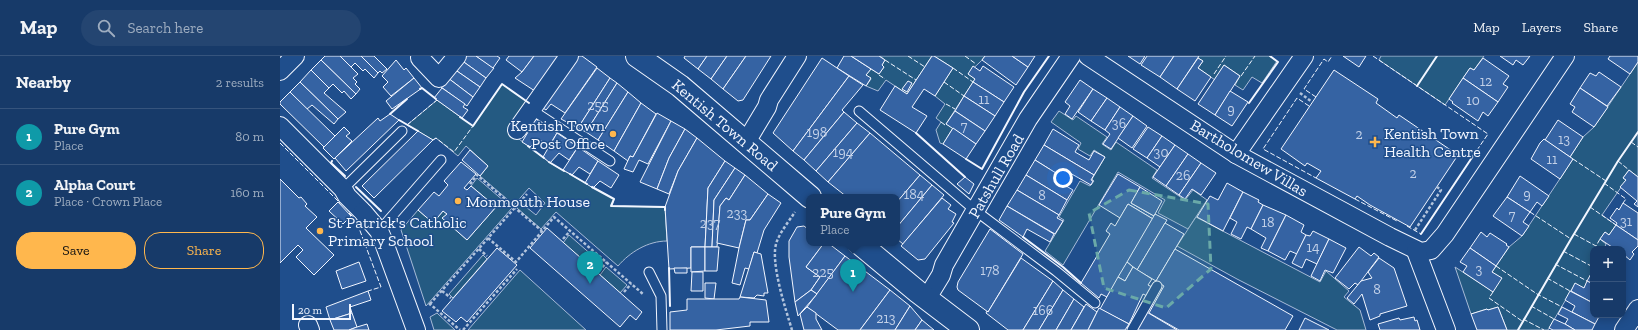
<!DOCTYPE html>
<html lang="en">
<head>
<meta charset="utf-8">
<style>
	:root { --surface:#173a69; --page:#244571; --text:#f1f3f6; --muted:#9eadc0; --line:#36547d; --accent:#ffb74d }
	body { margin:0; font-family:"Zilla Slab",serif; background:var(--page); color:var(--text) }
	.controls { position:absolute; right:12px; bottom:12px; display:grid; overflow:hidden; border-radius:8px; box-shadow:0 2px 10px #0003 }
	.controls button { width:36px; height:36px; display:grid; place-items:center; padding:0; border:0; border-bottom:1px solid var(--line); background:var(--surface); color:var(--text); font:20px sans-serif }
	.scale { position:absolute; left:12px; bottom:10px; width:59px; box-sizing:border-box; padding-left:4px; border:2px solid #f2f6ff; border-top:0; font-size:11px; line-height:14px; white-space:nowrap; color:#f2f6ff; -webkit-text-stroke:3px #1f4e8c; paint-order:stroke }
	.you { position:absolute; left:783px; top:122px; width:14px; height:14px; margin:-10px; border:3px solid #fff; border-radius:50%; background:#1a73e8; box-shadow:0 0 0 6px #1a73e833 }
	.badge { display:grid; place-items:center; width:26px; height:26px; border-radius:50%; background:var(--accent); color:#fff; font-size:13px; font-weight:700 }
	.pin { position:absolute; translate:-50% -33px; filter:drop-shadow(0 1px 2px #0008) }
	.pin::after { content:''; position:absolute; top:21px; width:14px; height:12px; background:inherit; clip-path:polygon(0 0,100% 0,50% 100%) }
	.popup { position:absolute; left:526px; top:138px; width:94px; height:52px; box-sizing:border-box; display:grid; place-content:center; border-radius:8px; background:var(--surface); filter:drop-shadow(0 1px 3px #0005); font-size:13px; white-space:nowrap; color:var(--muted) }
	.popup b { font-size:15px; color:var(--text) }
	.popup::after { content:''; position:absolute; left:50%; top:100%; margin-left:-8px; border:8px solid transparent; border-top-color:var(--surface) }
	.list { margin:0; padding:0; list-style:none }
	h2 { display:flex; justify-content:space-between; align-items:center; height:52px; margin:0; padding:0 16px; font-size:17px }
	h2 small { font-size:13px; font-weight:400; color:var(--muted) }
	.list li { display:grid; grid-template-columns:26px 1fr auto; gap:12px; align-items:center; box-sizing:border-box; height:56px; padding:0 16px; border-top:1px solid var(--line) }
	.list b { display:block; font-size:15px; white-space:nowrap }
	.list p { margin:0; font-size:13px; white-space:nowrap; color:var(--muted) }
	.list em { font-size:13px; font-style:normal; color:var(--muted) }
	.actions { display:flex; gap:8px; padding:12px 16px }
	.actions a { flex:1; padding:9px 0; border:1px solid var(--accent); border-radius:16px; text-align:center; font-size:14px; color:var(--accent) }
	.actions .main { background:var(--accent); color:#111 }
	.icon { flex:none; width:22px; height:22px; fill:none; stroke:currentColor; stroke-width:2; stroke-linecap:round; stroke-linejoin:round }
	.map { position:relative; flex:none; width:1358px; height:274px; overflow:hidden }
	header { display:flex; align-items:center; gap:24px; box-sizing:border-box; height:56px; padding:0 20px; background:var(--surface); border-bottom:1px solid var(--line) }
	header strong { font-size:19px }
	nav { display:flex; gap:22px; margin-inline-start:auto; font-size:14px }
	.search { width:280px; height:36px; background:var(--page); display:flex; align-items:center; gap:10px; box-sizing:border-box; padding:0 14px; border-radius:22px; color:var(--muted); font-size:15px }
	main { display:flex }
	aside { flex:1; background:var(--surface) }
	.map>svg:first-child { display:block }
	.green { fill:#245a82; stroke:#a8bbd7 }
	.building { fill:#3563a3; stroke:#f2f6ff }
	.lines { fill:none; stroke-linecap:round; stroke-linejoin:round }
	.lane-casing { stroke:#f2f6ff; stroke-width:11 }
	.street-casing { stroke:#f2f6ff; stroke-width:20 }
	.primary-casing { stroke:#f2f6ff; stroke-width:24 }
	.path { stroke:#b3c4dc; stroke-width:2.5; stroke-dasharray:3 2; stroke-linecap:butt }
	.lane { stroke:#1f4e8c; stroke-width:9 }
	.street { stroke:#1f4e8c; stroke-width:18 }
	.primary { stroke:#1f4e8c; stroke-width:22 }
	.fence { stroke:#f2f6ff; stroke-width:1; stroke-dasharray:5 2; stroke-linecap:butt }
	.wall { stroke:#f2f6ff; stroke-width:2 }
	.marked { fill:#6aa9a8; fill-opacity:0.2; stroke:#6aa9a8; stroke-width:3; stroke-dasharray:8 5; stroke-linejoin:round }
	.poi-dot { fill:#ffb74d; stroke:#1f4e8c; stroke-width:1.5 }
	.labels { text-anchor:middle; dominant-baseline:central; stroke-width:3; stroke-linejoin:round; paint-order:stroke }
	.number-label { font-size:14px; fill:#c3d1e8 }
	.poi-label { font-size:16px; fill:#f2f6ff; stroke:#1f4e8c; text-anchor:start }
	.street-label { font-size:16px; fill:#f2f6ff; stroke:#1f4e8c }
</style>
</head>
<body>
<header>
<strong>Map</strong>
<div class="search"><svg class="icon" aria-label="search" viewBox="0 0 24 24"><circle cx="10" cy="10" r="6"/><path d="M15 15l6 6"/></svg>Search here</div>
<nav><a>Map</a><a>Layers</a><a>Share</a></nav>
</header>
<main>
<aside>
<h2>Nearby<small>2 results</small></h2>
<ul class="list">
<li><span class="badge" style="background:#0f9aa8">1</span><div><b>Pure Gym</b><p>Place</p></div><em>80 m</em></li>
<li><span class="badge" style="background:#0f9aa8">2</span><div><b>Alpha Court</b><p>Place · Crown Place</p></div><em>160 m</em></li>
</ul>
<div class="actions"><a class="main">Save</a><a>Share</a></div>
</aside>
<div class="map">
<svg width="1358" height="274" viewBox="0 0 1358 274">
	<rect width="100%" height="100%" fill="#1f4e8c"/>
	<g class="green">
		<polygon points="600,0 652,0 627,38 606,24 598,35 586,30 591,23 586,19 591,13 599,18 604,11 602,9 605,4"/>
		<path d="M654,0H705C701,7 693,11 688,18L695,23L666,68L673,72L663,88L660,87L656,74L661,66L656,62L665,48L655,40L673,12Z"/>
		<polygon points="918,0 989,0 997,5 982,27 972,21 963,34 955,29 960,20 944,9 935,24 918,12 923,5 918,2"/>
		<polygon points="1101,0 1204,0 1194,14 1190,12 1165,49 1099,4"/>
		<polygon points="1358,6 1358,121 1349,114 1343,122 1346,124 1322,159 1336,169 1329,179 1325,176 1320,183 1326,188 1324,193 1313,193 1313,214 1304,232 1295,228 1268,274 1227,274 1218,251 1208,254 1207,253 1191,258 1175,211 1212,235 1221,222 1212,216 1229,191 1242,180 1293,103 1290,101 1303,81 1314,71"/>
		<path d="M222,28L249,47L230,76L270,107L334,143L332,150L385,151L387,185C368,185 350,196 338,210L276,156L261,173L237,152L241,147L256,159L265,147L249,132L234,149L200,120L208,110L186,90L178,100L156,82L153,84L127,69L157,44L193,70Z"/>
		<polygon points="779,55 793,64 796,60 827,81 822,88 831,94 836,86 877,114 872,122 905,144 913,134 927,144 908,173 878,157 885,144 838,116 783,209 765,195 784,164 779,161 800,125 810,130 814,125 812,123 825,101 814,94 810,100 798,93 801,87 771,66"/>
		<polygon points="197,122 232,152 146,250 121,174 138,154 153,167 163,155 167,158 163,162 187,184 216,151 191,130"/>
		<polygon points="916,161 1040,226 1046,215 1069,235 1064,241 1080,254 1086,274 1057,274 957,223 897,190"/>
		<polygon points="289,179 322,208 316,215 283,187"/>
		<polygon points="203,199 207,203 173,242 169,238"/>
		<polygon points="326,211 347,229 340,237 320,219"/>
		<polygon points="240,214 306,274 188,274"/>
		<polygon points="157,257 175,274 154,274 150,261"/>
	</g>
	<g class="building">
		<polygon points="45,0 60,0 78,18 73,22 77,26 75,28 80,33 76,38 41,4"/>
		<polygon points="60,0 81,0 98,17 94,22 85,13 83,15 75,7 71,11"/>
		<polygon points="81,0 94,0 107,13 102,17 100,15 98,17"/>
		<polygon points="184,0 196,0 214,12 206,22 181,4"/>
		<polygon points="196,0 217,0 220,2 213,12"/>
		<polygon points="229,0 254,0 242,16 226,4"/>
		<polygon points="254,0 285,0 258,37 235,22 242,16"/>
		<polygon points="296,0 302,0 317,11 285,57 271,48 266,54 260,50"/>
		<polygon points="405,0 427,0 418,13 404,2"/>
		<polygon points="427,0 447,0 431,23 418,13"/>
		<polygon points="447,0 466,0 443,33 431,23"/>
		<polygon points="466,0 491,0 463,44 458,45 443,33"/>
		<polygon points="564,0 571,0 591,13 586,19 591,22 586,30 557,12"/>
		<polygon points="571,0 599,0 605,4 602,9 604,11 599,18"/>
		<polygon points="652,0 654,0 673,12 655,40 644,33 632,51 647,60 636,77 600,54 615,30 627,38"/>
		<polygon points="705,0 732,0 748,11 736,29 702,4"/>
		<polygon points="732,0 755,0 748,11"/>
		<polygon points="848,0 865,0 860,8"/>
		<polygon points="867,0 894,0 880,21 861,9"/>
		<polygon points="894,0 919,0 897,33 880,21"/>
		<polygon points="1063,0 1086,0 1079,11"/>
		<polygon points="1220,0 1250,0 1243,9 1236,4 1233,9"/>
		<polygon points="1330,0 1358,0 1358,6 1350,18 1328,3"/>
		<polygon points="542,2 569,20 513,95 493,77"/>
		<polygon points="918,2 923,5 918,12 931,21 915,45 897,33"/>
		<polygon points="1203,2 1229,20 1223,28 1228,31 1218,46 1183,22 1190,12 1194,14"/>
		<polygon points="41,4 76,38 71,43 64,35 62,37 53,28 49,32 31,14"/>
		<polygon points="116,4 124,14 126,12 134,22 111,40 103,31 108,26 102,20"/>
		<polygon points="181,4 206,22 200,31 174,13"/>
		<polygon points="944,9 960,20 935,59 918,48"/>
		<polygon points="693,10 700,15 703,10 734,31 724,46 693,26 695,23 688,18"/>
		<polygon points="317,12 330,22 298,72 281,63"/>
		<polygon points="174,13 200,31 193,41 168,22"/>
		<polygon points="31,14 49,32 44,37 66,56 58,63 20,26"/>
		<polygon points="1054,14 1098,43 1096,47 1117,62 1119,59 1178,99 1130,171 1090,149 1077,140 1075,143 1036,122 1041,115 1027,107 1025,110 1001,93"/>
		<polygon points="1319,16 1341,31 1327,50 1300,32 1310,17 1316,20"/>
		<polygon points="569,20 583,29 562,54 564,56 524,104 513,95"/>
		<polygon points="134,22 142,32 112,53 106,45"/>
		<polygon points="168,22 193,41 187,50 161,31"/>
		<polygon points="330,22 337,27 306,76 298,72"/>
		<polygon points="1183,22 1218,46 1208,60 1203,56 1198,65 1172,47 1173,46 1169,43"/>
		<polygon points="800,24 813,33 792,63 785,58 790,50 785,46"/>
		<polygon points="628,25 632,27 627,36 622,33"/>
		<polygon points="20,26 58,63 54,68 32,49 27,53 10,36"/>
		<polygon points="693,26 724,46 715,60 684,40"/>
		<polygon points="337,27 348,36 318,84 306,76"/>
		<polygon points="162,32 185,48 183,51 188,54 182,62 154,42"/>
		<polygon points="1300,32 1328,51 1314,71 1292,56 1295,51 1290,48"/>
		<polygon points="813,33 827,42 811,65 798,56"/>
		<polygon points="950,35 968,46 952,70 935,59"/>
		<polygon points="10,36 55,80 44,91 0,48 0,46"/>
		<polygon points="348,36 361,47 334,95 318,84"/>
		<polygon points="684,40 715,60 705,75 675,55"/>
		<polygon points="827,42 840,51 825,74 811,65"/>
		<polygon points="361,47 376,58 353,101 350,100 348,105 334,95"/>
		<polygon points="840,51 853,60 831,93 823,88 830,78 825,74"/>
		<polygon points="675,55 705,75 696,88 666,68"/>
		<polygon points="564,56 577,67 536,115 524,104"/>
		<polygon points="377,57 391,65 368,108 359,104 353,116 344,113 350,100 353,101"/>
		<polygon points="110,58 119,64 66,115 55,102 98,62 100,65"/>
		<polygon points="853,60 867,70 852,92 838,82"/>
		<polygon points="256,63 277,77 269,90 258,83 250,91 242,86"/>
		<polygon points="1278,64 1303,81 1290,101 1265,84"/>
		<polygon points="391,65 405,73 389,102 377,133 360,126"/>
		<polygon points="577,67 590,77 548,126 536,115"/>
		<polygon points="64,71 70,77 66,80 72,85 54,103 43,92"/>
		<polygon points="868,71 882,80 867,102 853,93"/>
		<polygon points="673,72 696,88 686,103 663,88"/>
		<polygon points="405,73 417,82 398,115 389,138 377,133 389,102"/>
		<polygon points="773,73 799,89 795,96 809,104 814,95 825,101 814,119 764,89"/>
		<polygon points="138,75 153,84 94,142 82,130"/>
		<polygon points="277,77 298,91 289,104 279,97 270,107 263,101"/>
		<polygon points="590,77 640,119 617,146 617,141 567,141 548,126"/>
		<polygon points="882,80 895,89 880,111 867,102"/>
		<polygon points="417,82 445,105 428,132 425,191 411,191 411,212 389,213 385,151 398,115"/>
		<polygon points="1264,83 1293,103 1280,123 1251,103 1260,87"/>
		<polygon points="764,89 814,119 811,124 813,125 811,129 783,113 779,119 755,104"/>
		<polygon points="895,89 908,98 886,130 873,121"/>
		<polygon points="298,91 318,105 310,118 299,111 292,119 283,114"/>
		<polygon points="190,94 208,110 200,120 182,104"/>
		<polygon points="908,98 921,107 899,139 886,130"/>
		<polygon points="755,104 779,119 776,124 793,134 787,144 746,119"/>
		<polygon points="318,105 339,119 331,132 320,125 313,132 305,127"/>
		<polygon points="445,105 455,112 434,144 432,191 425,191 428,132"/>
		<polygon points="181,106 196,118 184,132 187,134 191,130 216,151 187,184 162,162 167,158 163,155 153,167 138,154 154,136 159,140 168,129 164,125"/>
		<polygon points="921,107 936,117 921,139 912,133 905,143 899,139"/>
		<polygon points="455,112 465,119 449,144 446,142 440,150 437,191 432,191 434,144"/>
		<polygon points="1349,114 1358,121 1358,151 1354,148 1357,145 1340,131 1346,124 1343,122"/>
		<polygon points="838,118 860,131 851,147 874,160 873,163 848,148 840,162 819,149"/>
		<polygon points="465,119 488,138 470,164 466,164 459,192 437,187 440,150 446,142 449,144"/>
		<polygon points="640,119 652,129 617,171 617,146"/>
		<polygon points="746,119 787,144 779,159 737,134"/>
		<polygon points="1240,120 1269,140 1262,150 1257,146 1250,156 1227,141"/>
		<polygon points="685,121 694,128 689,138 677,128"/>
		<polygon points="0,123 19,142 21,141 27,148 25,150 37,161 26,172 54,199 34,219 16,201 23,194 18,189 0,207"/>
		<polygon points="947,127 963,136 943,175 917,161 930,140 938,144"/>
		<polygon points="652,129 664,139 623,188 617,183 617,171"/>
		<polygon points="860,131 882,145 874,160 851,147"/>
		<polygon points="737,134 779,159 777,162 783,165 775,178 727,150"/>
		<polygon points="963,136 979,144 978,146 983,149 971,173 967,171 961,183 951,178 957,166 950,162"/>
		<polygon points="488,138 501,147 484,174 477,197 474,196 469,213 465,212 460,229 452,227 459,192 466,164 470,164"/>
		<polygon points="1227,141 1250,156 1243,166 1249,170 1242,180 1213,160"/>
		<polygon points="662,142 671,149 668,153 676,158 672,166 674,167 645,203 638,204 621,190"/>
		<polygon points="58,146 71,160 63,168 49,155"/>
		<polygon points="1343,147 1358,157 1358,184 1336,169 1337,167 1330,162 1337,152 1339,154"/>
		<polygon points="848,148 873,163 827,241 821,238 819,242 801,227 830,178 826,175 831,167 835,170"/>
		<polygon points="983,149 1006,159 988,195 981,192 986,182 971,173"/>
		<polygon points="727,150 774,178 770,186 747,173 743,181 719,164"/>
		<polygon points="875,158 887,164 857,214 847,206"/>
		<polygon points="1006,159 1024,169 1021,176 1026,179 1017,198 1010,195 1005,204 988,195"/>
		<polygon points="885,167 904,178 876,225 857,214"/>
		<polygon points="1336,169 1358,184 1358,190 1352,196 1354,198 1350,204 1343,198 1343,193 1335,193 1320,183 1325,176 1329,179"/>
		<polygon points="524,170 529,174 529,187 544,187 526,211 540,221 531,234 515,246 509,201 509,185 517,171"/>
		<polygon points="267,172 362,256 356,264 350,259 340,271 250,192"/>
		<polygon points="710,173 743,198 708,256 678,234 677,231 678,226"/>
		<polygon points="1033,175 1049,183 1037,208 1026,203 1022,212 1012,207 1026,179 1030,180"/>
		<polygon points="1201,176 1207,181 1210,177 1227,188 1226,189 1229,191 1216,210 1190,192"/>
		<polygon points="1049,183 1066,192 1053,217 1045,214 1040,225 1031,220"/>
		<polygon points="544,187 548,187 565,200 537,238 531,234 540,221 526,211"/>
		<polygon points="411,191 425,191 425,215 411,216"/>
		<polygon points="425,191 439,191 437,215 425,215"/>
		<polygon points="1079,191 1091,200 1094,197 1099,201 1078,229 1075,227 1069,233 1055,222"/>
		<polygon points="217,192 237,209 187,266 181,261 176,266 162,255"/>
		<polygon points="1190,192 1216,210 1212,216 1222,222 1213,236 1183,216 1187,210 1180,206"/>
		<polygon points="895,193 1013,260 1005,274 899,274 869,257 884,230 876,225"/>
		<polygon points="474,196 481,198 488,237 484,237 484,240 477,239 474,242 460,241"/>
		<polygon points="565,200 610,234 580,274 558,274 527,251"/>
		<polygon points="741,202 773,225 743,274 728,274 706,257 707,255 708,256"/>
		<polygon points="1099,202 1114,212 1127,250 1100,258 1100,260 1090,264 1082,238 1074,248 1067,242 1081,225 1092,222 1088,216"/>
		<polygon points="79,206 86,225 62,233 56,215"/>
		<polygon points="847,206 853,211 845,225 838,221"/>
		<polygon points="853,211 872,223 868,229 872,231 867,240 863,238 849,268 820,253 838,221 845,225"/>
		<polygon points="394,212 407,212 407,217 395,217"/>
		<polygon points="1313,214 1313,228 1307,225"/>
		<polygon points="412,216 423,216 423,235 411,235"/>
		<polygon points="773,225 783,234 759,274 743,274"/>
		<polygon points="1307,225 1313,228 1313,247 1291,235 1295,227 1304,232"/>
		<polygon points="425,227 436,227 434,243 425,242"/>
		<polygon points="531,234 537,238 518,260 515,246"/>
		<polygon points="610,234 630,250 615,274 580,274"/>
		<polygon points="783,234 794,243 776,274 759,274"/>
		<polygon points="88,235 91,244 70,251 72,257 50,264 46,251"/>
		<polygon points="1290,235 1313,247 1313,259 1320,259 1315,268 1292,256 1295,250 1285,244"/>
		<polygon points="460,241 486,244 489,266 470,266 470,270 436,274 390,274 390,256 407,254 407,243 459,243"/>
		<polygon points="794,243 804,251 791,274 776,274"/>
		<polygon points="806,248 817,256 808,274 791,274"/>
		<polygon points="630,250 642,264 635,274 615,274"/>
		<polygon points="527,251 536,257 536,263 542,274 524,274 520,258"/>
		<polygon points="1218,251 1227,274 1197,274 1191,258 1207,253 1208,254"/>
		<polygon points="1282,251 1315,268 1312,274 1295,274 1285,268 1288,263 1278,258"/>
		<polygon points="819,252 849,268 845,274 808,274"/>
		<polygon points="865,255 897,274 854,274"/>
		<polygon points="72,257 77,271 69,274 54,274 50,264"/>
		<polygon points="1134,261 1135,265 1137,264 1140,274 1100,274 1098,268 1119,262 1120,264"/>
		<polygon points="1025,262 1049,274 1019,274"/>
		<polygon points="1274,263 1285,268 1295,274 1273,274 1269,272"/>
		<polygon points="642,264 654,274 635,274"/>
		<polygon points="87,268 89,274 69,274 77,271"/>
	</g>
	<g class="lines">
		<g class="lane-casing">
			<g id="lane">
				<polyline points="252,54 330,105"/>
				<polyline points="579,55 696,155 776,215 815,247"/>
				<polyline points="63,133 122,75"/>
				<polyline points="99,175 161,104"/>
				<polyline points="369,216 381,240 382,274"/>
				<polyline points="852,274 877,230"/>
			</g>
		</g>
		<g class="street-casing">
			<g id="street">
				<polyline points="808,0 956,98 1110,181 1141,196 1151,194 1165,178 1285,0"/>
				<polyline points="140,2 159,22 177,0"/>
				<polyline points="0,15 15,0"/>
				<polyline points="0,70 63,133 67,140 81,154"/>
				<polyline points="237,74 289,0"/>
				<polyline points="466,86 487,51 489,44 517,0"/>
				<polyline points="956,98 1024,0"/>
				<polyline points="83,156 99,175 103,184 136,274"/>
				<polyline points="1136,195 1166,274"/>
				<polyline points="647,242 661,219 664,209 748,63 791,0"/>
				<polyline points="28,269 30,274"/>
				<polyline points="1344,274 1358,253"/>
			</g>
		</g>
		<g class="primary-casing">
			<g id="primary">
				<polyline points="357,0 400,30 530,141"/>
				<polyline points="579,187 638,236 688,274"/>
			</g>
		</g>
		<g class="path">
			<polyline points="1020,37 1032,46"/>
			<polyline points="190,128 197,119 262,175"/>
			<polyline points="1135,174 1161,134 1157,131"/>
			<polyline points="208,182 236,206 274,161 363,238"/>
			<polyline points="283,183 290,175"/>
			<polyline points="199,193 207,200"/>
			<polyline points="319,215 327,206"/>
			<polyline points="162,235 171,242"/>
			<polyline points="344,236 351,228"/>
			<polyline points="150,248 247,138"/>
			<polyline points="149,249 150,248 180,274"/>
			<polyline points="183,274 237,213"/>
			<path d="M512,274C506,254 489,204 497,185C501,175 509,165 515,156"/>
		</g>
		<use href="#lane" class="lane"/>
		<use href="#street" class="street"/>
		<use href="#primary" class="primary"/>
		<g class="fence">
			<polyline points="628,0 645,11"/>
			<polyline points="685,0 696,8"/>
			<polyline points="1093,0 1208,78 1195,97"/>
			<polyline points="605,4 636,24"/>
			<polyline points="673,12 693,26"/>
			<polyline points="934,18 946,0"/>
			<polyline points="599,19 605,23"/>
			<polyline points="961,20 975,0"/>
			<polyline points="664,26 684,40"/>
			<polyline points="1036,41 1024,33 1044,3 1048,6 1052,0"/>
			<polyline points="666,48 675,53"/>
			<polyline points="1029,50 1017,42 983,93 1036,122"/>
			<polyline points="661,66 665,69"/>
			<polyline points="127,69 157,44"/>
			<polyline points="153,84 156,82 174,96 193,70"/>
			<polyline points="1351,86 1358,91"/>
			<polyline points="0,87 60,147"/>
			<polyline points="1293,103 1326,125"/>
			<polyline points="1338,105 1349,114"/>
			<polyline points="1324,127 1346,143 1343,147"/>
			<polyline points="1075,143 1117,165"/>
			<polyline points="1310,151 1336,169"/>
			<polyline points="1250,156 1291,183"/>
			<polyline points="69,157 76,164 101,231 88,235"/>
			<polyline points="1127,170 1141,178"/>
			<polyline points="1294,178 1316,190 1320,183"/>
			<polyline points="1283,195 1313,211"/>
			<polyline points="1275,208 1307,225"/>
			<polyline points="1216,210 1257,238 1282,251"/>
			<polyline points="1267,222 1290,235"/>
			<polyline points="1213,236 1209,242 1242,265"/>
			<polyline points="1251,250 1274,263"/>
			<polyline points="1243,263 1264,274"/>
		</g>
		<g class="wall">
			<polyline points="1137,30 1157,0"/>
			<polyline points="140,33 142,32 156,43"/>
			<polyline points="969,47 998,6 990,0"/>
			<polyline points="110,58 127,43"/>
			<polyline points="180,61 193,70 222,28 249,47"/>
			<polyline points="119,64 138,75"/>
			<polyline points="636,77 685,121"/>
			<polyline points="248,90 264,102"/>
			<polyline points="686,103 702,113 744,36 769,0"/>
			<polyline points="52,105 51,107 65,120"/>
			<polyline points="269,106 284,115"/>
			<polyline points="290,118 307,128"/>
			<polyline points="76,131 101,155"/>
			<polyline points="312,131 334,143 331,150 385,151 385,154"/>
			<polyline points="1141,178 1195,97"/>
			<polyline points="743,181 783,211 801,227"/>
			<polyline points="389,212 390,250"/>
			<polyline points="1238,274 1291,183 1338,105 1358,76"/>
		</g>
	</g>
	<path class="marked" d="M849,134L928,148L931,213L886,252L824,232L809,157Z"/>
	<g class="poi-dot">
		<circle cx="333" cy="78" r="4"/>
		<path d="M1093 80h4v4h4v4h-4v4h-4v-4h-4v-4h4z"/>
		<circle cx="178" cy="145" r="4"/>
		<circle cx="40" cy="175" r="4"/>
	</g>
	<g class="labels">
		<g class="number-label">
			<text x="1206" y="25">12</text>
			<text x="704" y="43">11</text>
			<text x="1193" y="44">10</text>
			<text x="318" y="49">255</text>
			<text x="951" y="53">9</text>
			<text x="839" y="67">36</text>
			<text x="684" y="70">7</text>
			<text x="537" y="76">198</text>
			<text x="1079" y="78">2</text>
			<text x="1284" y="83">13</text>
			<text x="563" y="96">194</text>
			<text x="881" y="96">30</text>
			<text x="1272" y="103">11</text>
			<text x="1133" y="117">2</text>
			<text x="903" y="119">26</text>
			<text x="634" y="138">184</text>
			<text x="1247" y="138">9</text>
			<text x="762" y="139">8</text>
			<text x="457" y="157">233</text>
			<text x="1232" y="159">7</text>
			<text x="1346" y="165">31</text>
			<text x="988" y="166">18</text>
			<text x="430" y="167">237</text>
			<text x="1033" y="191">14</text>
			<text x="1199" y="213">3</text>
			<text x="710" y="214">178</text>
			<text x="543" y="216">225</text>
			<text x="1097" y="233">8</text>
			<text x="763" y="254">166</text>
			<text x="606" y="262">213</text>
		</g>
		<g class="poi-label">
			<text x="325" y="69" text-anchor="end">Kentish Town<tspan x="325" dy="18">Post Office</tspan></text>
			<text x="1104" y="77">Kentish Town<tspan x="1104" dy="18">Health Centre</tspan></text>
			<text x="186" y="145">Monmouth House</text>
			<text x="48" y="166">St Patrick's Catholic<tspan x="48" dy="18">Primary School</tspan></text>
		</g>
		<g class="street-label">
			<text transform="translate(445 69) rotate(40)">Kentish Town Road</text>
			<text transform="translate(969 102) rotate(31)">Bartholomew Villas</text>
			<text transform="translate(716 120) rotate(-60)">Patshull Road</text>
		</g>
	</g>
</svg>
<div class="controls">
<button>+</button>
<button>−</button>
</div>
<div class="scale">20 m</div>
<div class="you"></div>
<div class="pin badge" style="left:573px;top:236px;background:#0f9aa8">1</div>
<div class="popup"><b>Pure Gym</b>Place</div>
<div class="pin badge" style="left:310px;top:228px;background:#0f9aa8">2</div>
</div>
</main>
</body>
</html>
